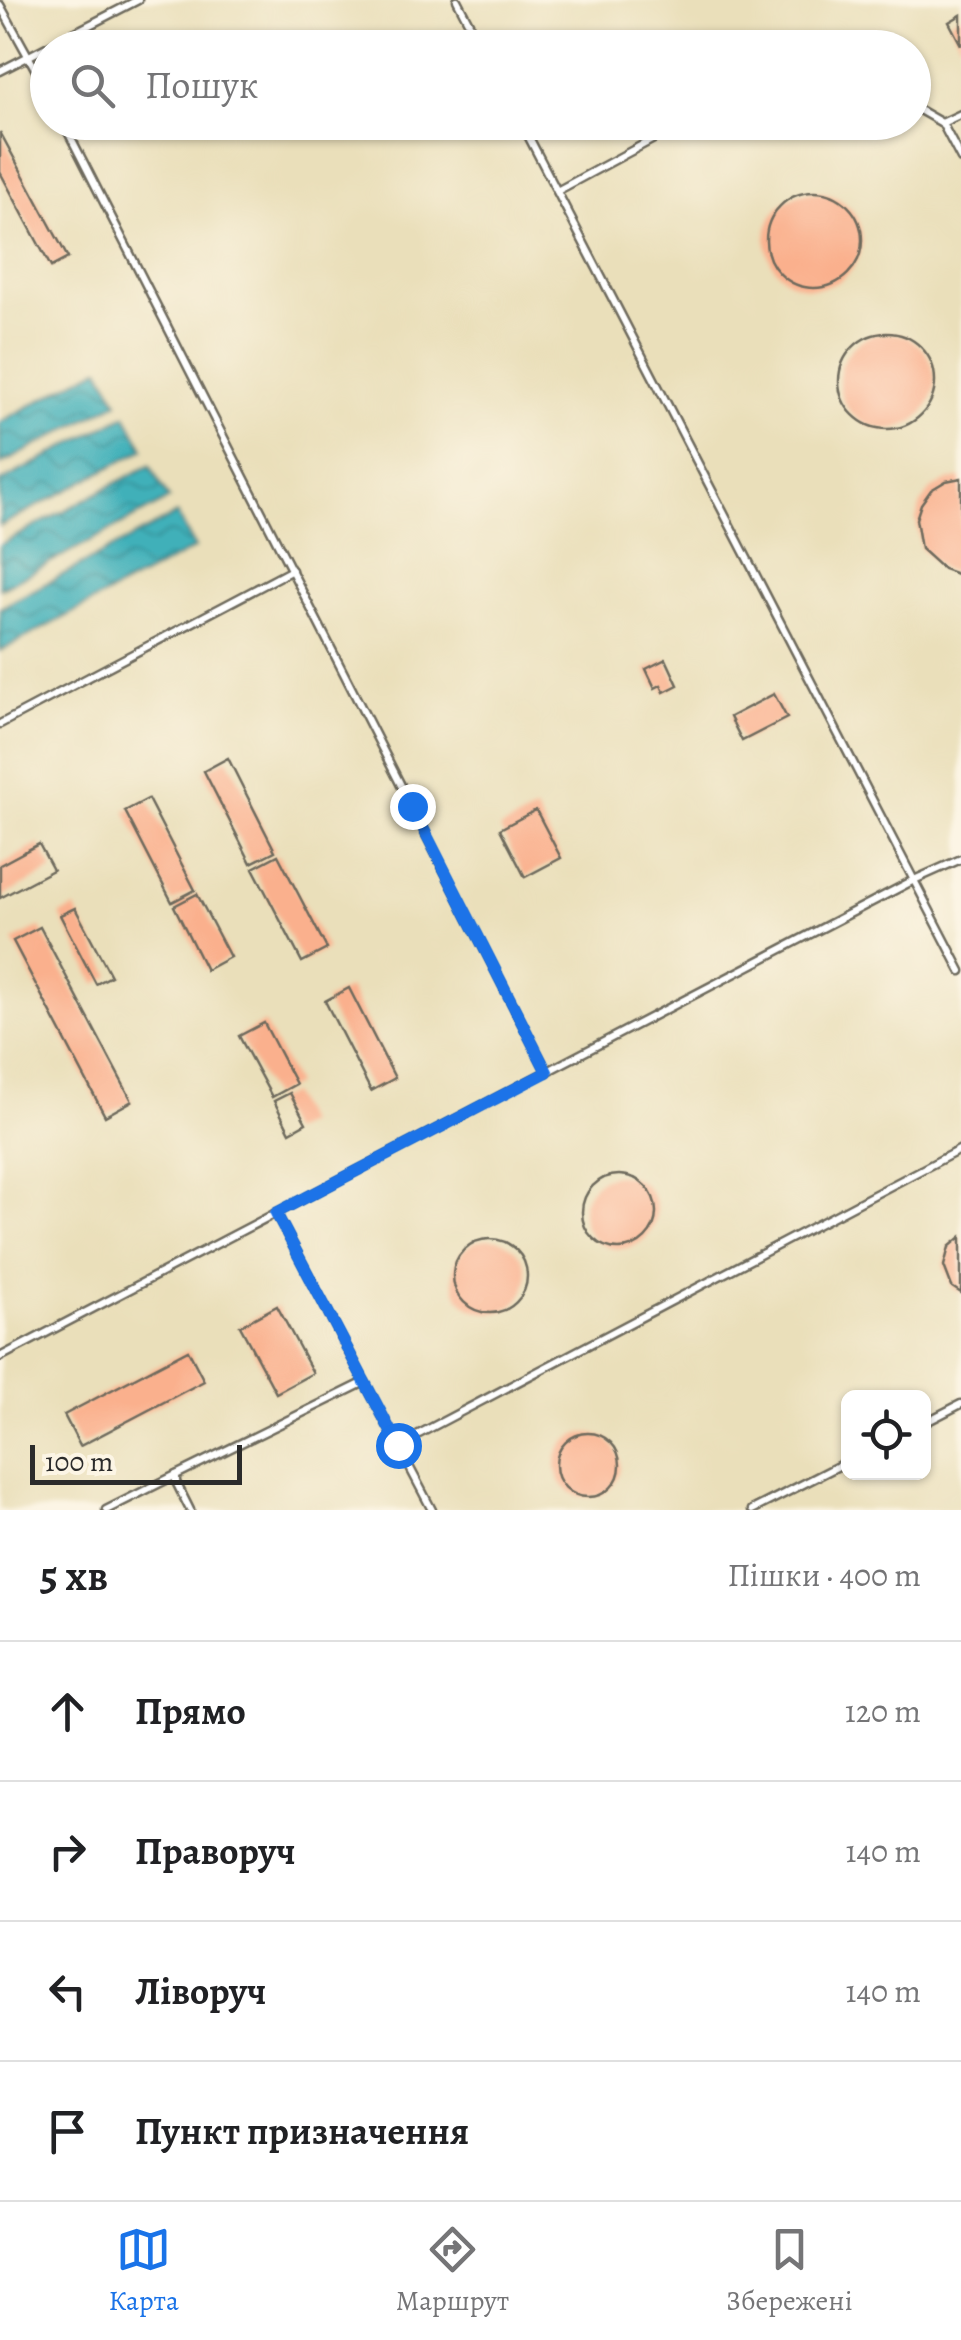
<!DOCTYPE html>
<html lang="uk">
<head>
<meta charset="utf-8">
<style>
	:root { --surface:#fff; --page:#f2f2f2; --text:#202124; --muted:#757577; --line:#e0e0e0; --accent:#1a73e8 }
	body { margin:0; font-family:Alegreya,serif; background:var(--page); color:var(--text) }
	.controls { position:absolute; right:30px; bottom:30px; display:grid; overflow:hidden; border-radius:15px; box-shadow:0 2px 8px #0004 }
	.controls button { width:90px; height:90px; display:grid; place-items:center; padding:0; border:0; border-bottom:2px solid var(--line); background:var(--surface); color:var(--text); font:50px sans-serif }
	.scale { position:absolute; left:30px; bottom:25px; width:212px; box-sizing:border-box; padding-left:10px; border:5px solid #2b2b2b; border-top:0; font-size:28px; line-height:35px; white-space:nowrap; color:#2b2b2b; -webkit-text-stroke:8px #fcf5e5; paint-order:stroke }
	.stop { position:absolute; width:30px; height:30px; margin:-22px; border:8px solid #1a73e8; border-radius:50%; background:#fff }
	.stop.end { background:#1a73e8; border-color:#fff; box-shadow:0 2px 10px #0008 }
	.list { margin:0; padding:0; list-style:none }
	h2 { display:flex; justify-content:space-between; align-items:center; height:130px; margin:0; padding:0 40px; font-size:42px }
	h2 small { font-size:32px; font-weight:400; color:var(--muted) }
	.list li { display:grid; grid-template-columns:65px 1fr auto; gap:30px; align-items:center; box-sizing:border-box; height:140px; padding:0 40px; border-top:2px solid var(--line) }
	.list b { display:block; font-size:38px; white-space:nowrap }
	.list em { font-size:32px; font-style:normal; color:var(--muted) }
	.icon { flex:none; width:55px; height:55px; fill:none; stroke:currentColor; stroke-width:2; stroke-linecap:round; stroke-linejoin:round }
	.map { position:relative; flex:none; width:961px; height:1510px; overflow:hidden }
	.search { position:absolute; background:var(--surface); box-shadow:0 2px 8px #0004; left:30px; right:30px; top:30px; height:110px; display:flex; align-items:center; gap:25px; box-sizing:border-box; padding:0 35px; border-radius:55px; color:var(--muted); font-size:38px }
	.sheet { height:690px; background:var(--surface) }
	nav { display:flex; justify-content:space-around; align-items:center; box-sizing:border-box; height:140px; border-top:2px solid var(--line); background:var(--surface); font-size:28px; color:var(--muted) }
	nav a { display:grid; justify-items:center; gap:5px }
	nav .on { color:var(--accent) }
	.map>svg:first-child { display:block }
	.water { fill:url(#water-waves); stroke:#366e72; stroke-width:2.5 }
	.building { fill:#fab08d }
	.lines { fill:none; stroke-linecap:round; stroke-linejoin:round }
	.lane-casing { stroke:#6e6a5d; stroke-width:11 }
	.lane { stroke:#fff; stroke-width:6 }
	.route { stroke:#1a73e8; stroke-width:12 }
</style>
</head>
<body>
<div class="map">
<svg width="961" height="1510" viewBox="0 0 961 1510">
	<defs>
		<pattern id="water-waves" width="16" height="10" patternUnits="userSpaceOnUse" patternTransform="scale(2.5)"><rect width="16" height="10" fill="#40b0b9"/><path d="M0 5q4-4 8 0t8 0" fill="none" stroke="#368f97"/></pattern>
	</defs>
	<rect width="100%" height="100%" fill="#fcf5e5"/>
	<filter id="ink" filterUnits="userSpaceOnUse"><feTurbulence type="fractalNoise" baseFrequency=".01" numOctaves="2"/><feDisplacementMap in="SourceGraphic" scale="20" xChannelSelector="R" yChannelSelector="G"/><feConvolveMatrix kernelMatrix="1 2 1 2 8 2 1 2 1" color-interpolation-filters="sRGB"/></filter>
	<filter id="wash" filterUnits="userSpaceOnUse"><feTurbulence type="fractalNoise" baseFrequency=".0048" numOctaves="4" result="noise"/><feDisplacementMap in="SourceGraphic" scale="40" xChannelSelector="R" yChannelSelector="G"/><feGaussianBlur stdDeviation="2.25" result="paint"/><feColorMatrix in="noise" values="0 0 0 0 0 0 0 0 0 0 0 0 0 0 0 0 0 1.4 0 .05"/><feComposite in="paint" operator="in"/></filter>
	<g filter="url(#wash)">
		<rect width="100%" height="100%" fill="#eadfba"/>
		<g class="water">
			<polygon points="100,368 118,402 0,465 0,422"/>
			<polygon points="126,415 144,449 0,526 0,482"/>
			<polygon points="150,465 169,499 0,589 0,545"/>
			<polygon points="177,514 195,548 0,651 0,608"/>
		</g>
		<g id="blocks">
			<g class="building">
				<polygon points="961,15 961,45 949,22"/>
				<polygon points="0,132 68,258 51,267 0,172"/>
				<circle cx="814" cy="240" r="48"/>
				<circle cx="887" cy="381" r="48"/>
				<polygon points="961,478 961,573 957,574 943,569 921,549 916,519 921,504 931,490 946,481"/>
				<polygon points="666,659 678,685 664,692 661,685 655,688 646,669"/>
				<polygon points="774,694 787,718 742,741 730,717"/>
				<polygon points="228,758 275,851 251,863 204,771"/>
				<polygon points="148,799 195,890 172,902 125,811"/>
				<polygon points="536,810 561,858 525,877 500,829"/>
				<polygon points="39,844 53,870 0,898 0,865"/>
				<polygon points="278,855 327,949 302,962 253,868"/>
				<polygon points="197,894 230,957 206,970 174,906"/>
				<polygon points="75,908 111,976 96,984 60,915"/>
				<polygon points="40,927 132,1101 105,1116 13,941"/>
				<polygon points="349,988 395,1078 371,1091 325,1001"/>
				<polygon points="264,1023 296,1084 272,1097 239,1036"/>
				<polygon points="290,1093 306,1123 290,1132 274,1101"/>
				<circle cx="619" cy="1212" r="37"/>
				<polygon points="961,1237 961,1293 952,1287 944,1266 949,1247"/>
				<circle cx="490" cy="1276" r="37"/>
				<polygon points="277,1306 313,1373 276,1393 240,1326"/>
				<polygon points="188,1350 204,1381 80,1446 64,1415"/>
				<circle cx="588" cy="1465" r="32"/>
			</g>
		</g>
	</g>
	<g filter="url(#ink)">
		<use href="#blocks" fill-opacity="0" stroke="#6e6a5d" stroke-width="2.5"/>
		<g class="lines">
			<g class="lane-casing">
				<g id="lane">
					<polyline points="457,0 482,48"/>
					<polyline points="0,5 48,92"/>
					<polyline points="0,71 138,0"/>
					<polyline points="914,107 942,123 961,114"/>
					<polyline points="63,122 547,1072"/>
					<polyline points="521,122 961,971"/>
					<polyline points="942,123 961,159"/>
					<polyline points="557,191 685,122"/>
					<polyline points="0,724 292,570"/>
					<polyline points="276,1213 432,1510"/>
					<polyline points="0,1357 914,880 961,859"/>
					<polyline points="924,1423 961,1404"/>
					<polyline points="398,1445 961,1149"/>
					<polyline points="106,1510 176,1475"/>
					<polyline points="190,1510 176,1482 176,1475 365,1382"/>
					<polyline points="752,1510 848,1461"/>
				</g>
			</g>
			<use href="#lane" class="lane"/>
		</g>
	</g>
	<g class="lines" filter="url(#ink)">
		<polyline class="route" points="398,1445 276,1213 547,1072 412,806"/>
	</g>
</svg>
<div class="controls">
<button><svg class="icon" aria-label="locate" viewBox="0 0 24 24"><circle cx="12" cy="12" r="6"/><path d="M12 2v4M12 18v4M2 12h4M18 12h4"/></svg></button>
</div>
<div class="scale">100 m</div>
<div class="stop" style="left:398px;top:1445px"></div>
<div class="stop end" style="left:412px;top:806px"></div>
<div class="search"><svg class="icon" aria-label="search" viewBox="0 0 24 24"><circle cx="10" cy="10" r="6"/><path d="M15 15l6 6"/></svg>Пошук</div>
</div>
<section class="sheet">
<h2>5 хв<small>Пішки · 400 m</small></h2>
<ul class="list">
<li><svg class="icon" aria-label="ahead" viewBox="0 0 24 24"><path d="M12 20V5M6 11l6-6 6 6"/></svg><div><b>Прямо</b></div><em>120 m</em></li>
<li><svg class="icon" aria-label="right" viewBox="0 0 24 24"><path d="M7 20v-9h11M14 6l5 5-5 5"/></svg><div><b>Праворуч</b></div><em>140 m</em></li>
<li><svg class="icon" aria-label="left" viewBox="0 0 24 24"><path d="M17 20v-9H6M10 6l-5 5 5 5"/></svg><div><b>Ліворуч</b></div><em>140 m</em></li>
<li><svg class="icon" aria-label="arrive" viewBox="0 0 24 24"><path d="M6 21V4h12l-3 4 3 4H6"/></svg><div><b>Пункт призначення</b></div></li>
</ul>
</section>
<nav>
<a class="on"><svg class="icon" aria-label="map" viewBox="0 0 24 24"><path d="M3 6l6-2 6 2 6-2v14l-6 2-6-2-6 2zM9 4v14M15 6v14"/></svg>Карта</a>
<a><svg class="icon" aria-label="directions" viewBox="0 0 24 24"><path d="M12 3l9 9-9 9-9-9zM9 14v-3h6M13 9l2 2-2 2"/></svg>Маршрут</a>
<a><svg class="icon" aria-label="saved" viewBox="0 0 24 24"><path d="M7 4h10v16l-5-4-5 4z"/></svg>Збережені</a>
</nav>
</body>
</html>
